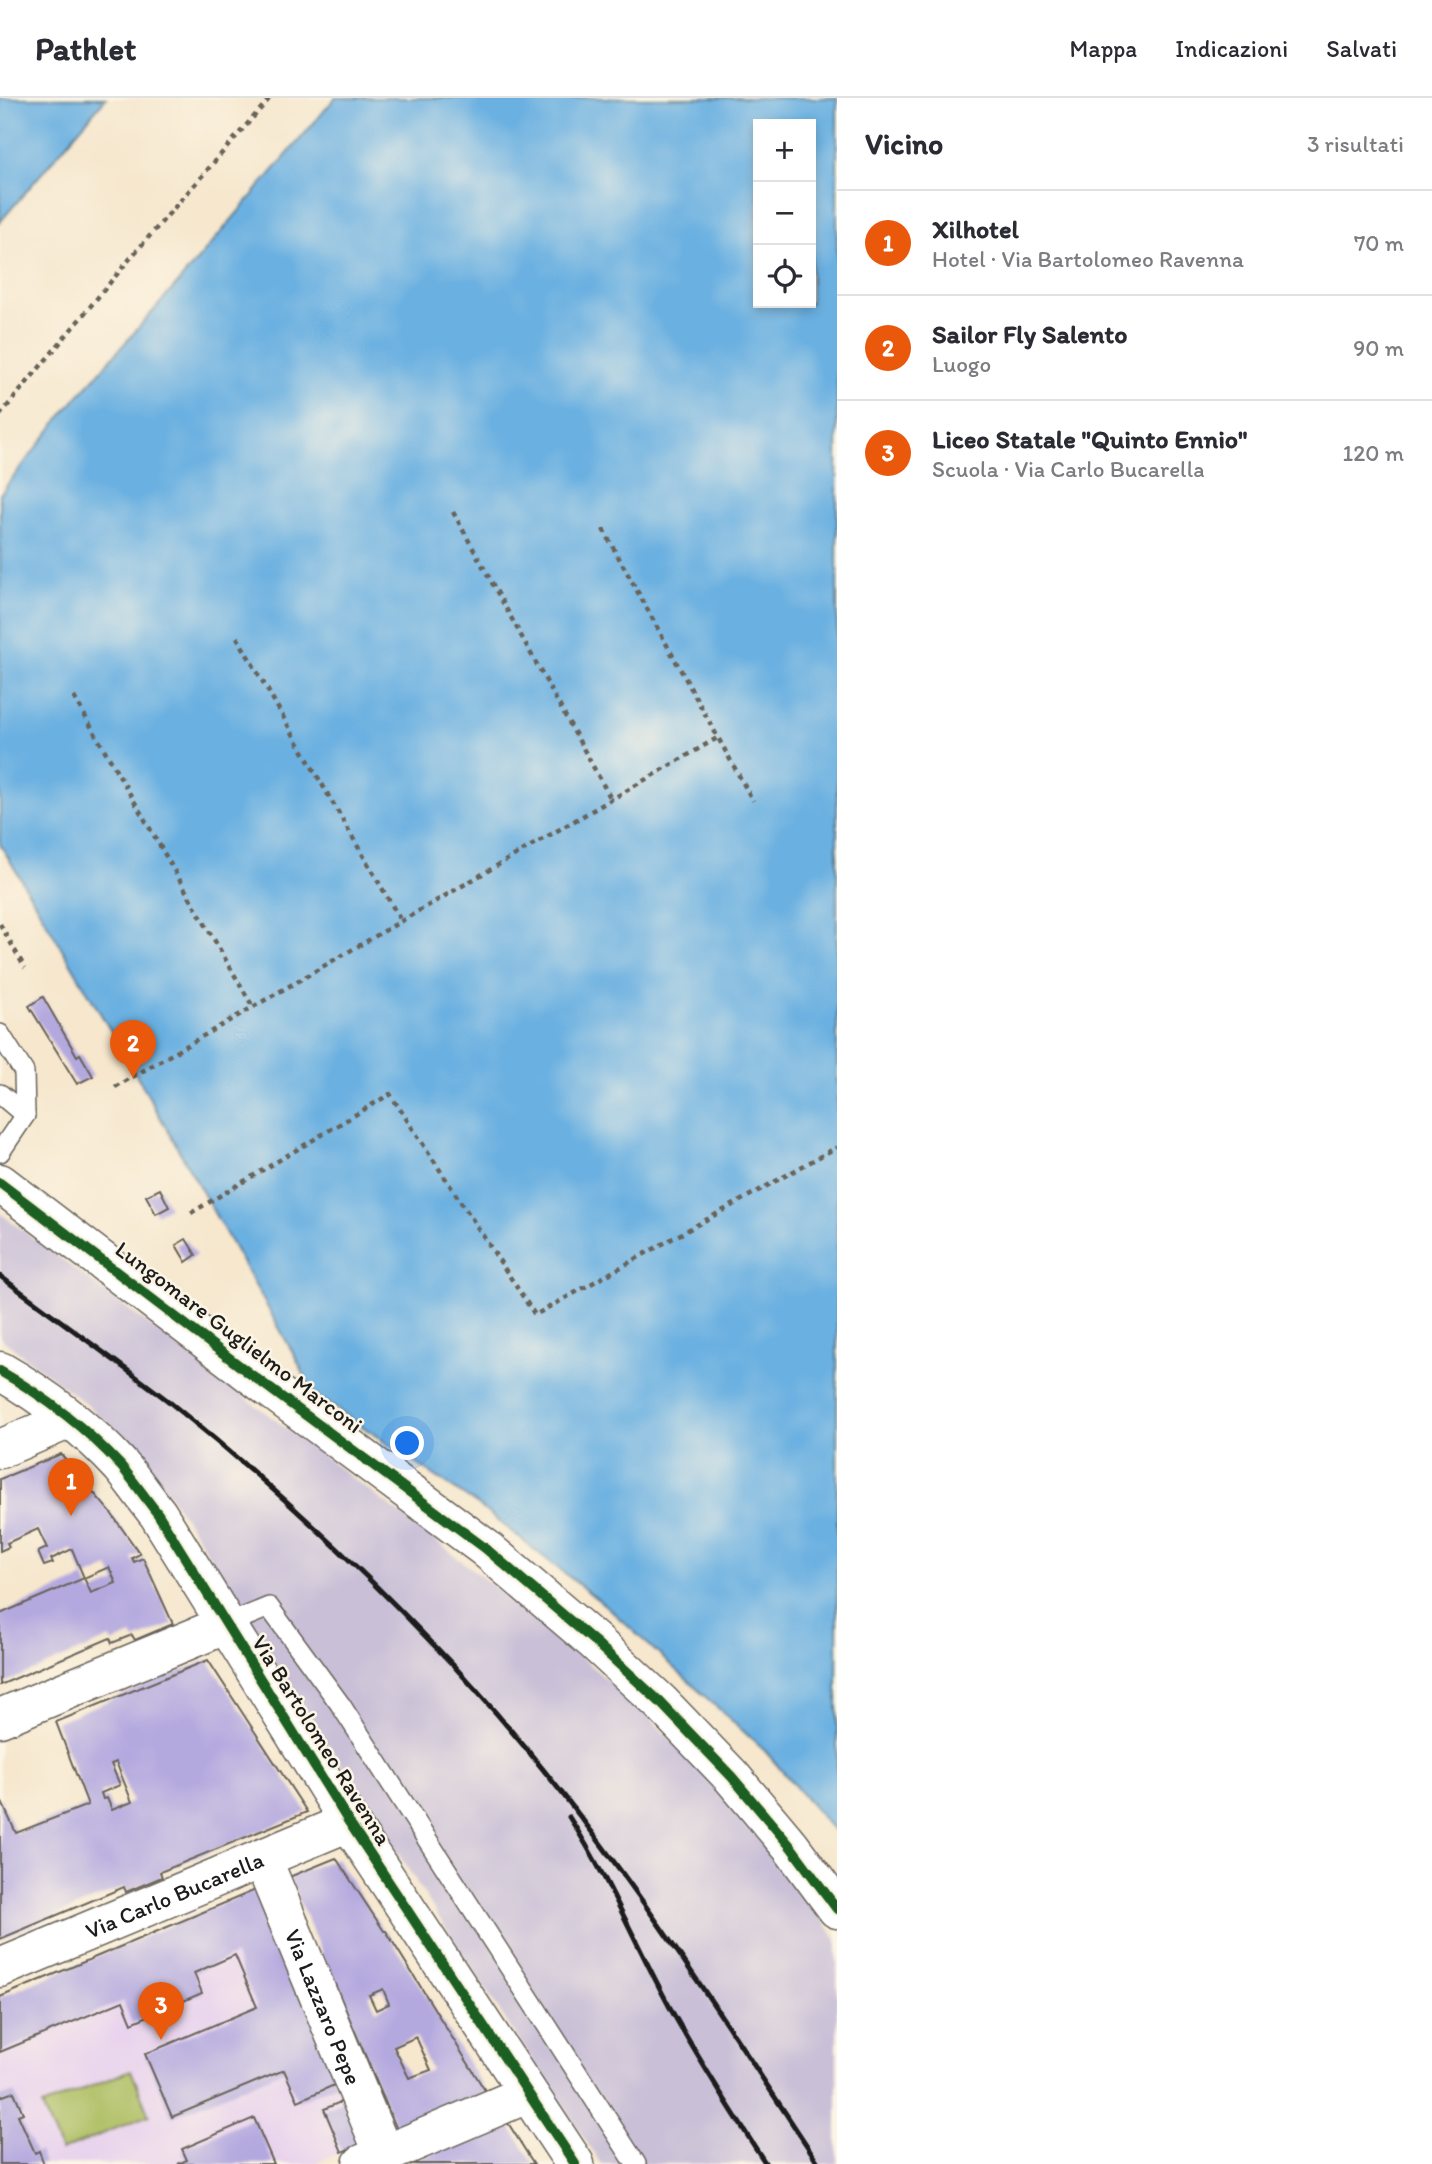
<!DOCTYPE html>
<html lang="it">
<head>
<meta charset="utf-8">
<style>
	:root { --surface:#fff; --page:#f7f7f7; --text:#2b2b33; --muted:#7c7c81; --line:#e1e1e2; --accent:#ea580c }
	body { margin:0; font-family:Itim,sans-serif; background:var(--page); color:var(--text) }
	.controls { position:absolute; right:21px; top:21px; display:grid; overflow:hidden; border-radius:0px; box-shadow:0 4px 10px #0003 }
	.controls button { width:63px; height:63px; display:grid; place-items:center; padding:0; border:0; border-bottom:2px solid var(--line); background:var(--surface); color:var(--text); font:35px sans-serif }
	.you { position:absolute; left:408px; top:1346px; width:24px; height:24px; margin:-18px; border:5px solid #fff; border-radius:50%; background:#1a73e8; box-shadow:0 0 0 10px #1a73e833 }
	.badge { display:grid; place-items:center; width:46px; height:46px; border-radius:50%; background:var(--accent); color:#fff; font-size:23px; font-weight:700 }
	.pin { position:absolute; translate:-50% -58px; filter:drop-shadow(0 2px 4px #0008) }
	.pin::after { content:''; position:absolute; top:37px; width:24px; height:21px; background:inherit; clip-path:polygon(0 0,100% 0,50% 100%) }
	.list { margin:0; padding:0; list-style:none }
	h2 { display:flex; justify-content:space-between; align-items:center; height:91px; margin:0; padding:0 28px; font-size:30px }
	h2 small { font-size:23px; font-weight:400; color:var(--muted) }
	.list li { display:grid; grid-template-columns:46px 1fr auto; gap:21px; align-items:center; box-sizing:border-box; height:105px; padding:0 28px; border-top:2px solid var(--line) }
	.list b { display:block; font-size:26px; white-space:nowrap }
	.list p { margin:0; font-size:23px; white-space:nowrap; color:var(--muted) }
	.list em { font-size:23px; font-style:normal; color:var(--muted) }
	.icon { flex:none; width:38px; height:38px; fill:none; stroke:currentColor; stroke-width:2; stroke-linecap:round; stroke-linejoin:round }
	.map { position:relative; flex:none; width:837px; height:2066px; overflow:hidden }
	header { display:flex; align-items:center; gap:42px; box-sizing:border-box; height:98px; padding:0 35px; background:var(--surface); border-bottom:2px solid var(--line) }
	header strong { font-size:33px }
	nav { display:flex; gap:38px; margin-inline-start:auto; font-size:24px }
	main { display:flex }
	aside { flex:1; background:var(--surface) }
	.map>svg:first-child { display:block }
	.built { fill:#e8d2ee }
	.industrial { fill:#c9bfd7 }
	.green { fill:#acbd60; stroke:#646c3e; stroke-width:2 }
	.water { fill:#6ab0e1; stroke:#43667e; stroke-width:2; fill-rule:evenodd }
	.building { fill:#b4a9df; fill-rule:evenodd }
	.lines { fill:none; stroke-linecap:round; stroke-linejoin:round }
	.service-casing { stroke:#68635a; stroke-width:22 }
	.minor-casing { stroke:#68635a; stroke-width:41 }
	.tertiary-casing { stroke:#68635a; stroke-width:41 }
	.path { stroke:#68635a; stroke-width:4.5; stroke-dasharray:5 5; stroke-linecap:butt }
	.service { stroke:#fff; stroke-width:19 }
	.minor { stroke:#fff; stroke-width:38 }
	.tertiary { stroke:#fff; stroke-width:38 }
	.rail { stroke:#1c1c1c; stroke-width:5 }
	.cycleway-casing { stroke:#fcf5e5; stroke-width:15 }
	.cycleway { stroke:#1b5e20; stroke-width:10 }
	.labels { text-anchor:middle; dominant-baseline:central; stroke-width:5; stroke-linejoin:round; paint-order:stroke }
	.street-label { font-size:23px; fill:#1c1c1c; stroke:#fcf5e5 }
</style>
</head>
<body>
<header>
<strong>Pathlet</strong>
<nav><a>Mappa</a><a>Indicazioni</a><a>Salvati</a></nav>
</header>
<main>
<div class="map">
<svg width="837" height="2066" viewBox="0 0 837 2066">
	<rect width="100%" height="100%" fill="#fcf5e5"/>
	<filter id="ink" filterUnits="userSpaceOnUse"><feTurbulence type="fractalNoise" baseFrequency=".0143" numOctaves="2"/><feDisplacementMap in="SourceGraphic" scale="14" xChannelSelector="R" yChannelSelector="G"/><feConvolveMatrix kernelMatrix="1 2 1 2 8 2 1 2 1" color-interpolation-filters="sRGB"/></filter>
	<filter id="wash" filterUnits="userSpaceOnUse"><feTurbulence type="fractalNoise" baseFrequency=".00686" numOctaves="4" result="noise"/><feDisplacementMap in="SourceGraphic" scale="28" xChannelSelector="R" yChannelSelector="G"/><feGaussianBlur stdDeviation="1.57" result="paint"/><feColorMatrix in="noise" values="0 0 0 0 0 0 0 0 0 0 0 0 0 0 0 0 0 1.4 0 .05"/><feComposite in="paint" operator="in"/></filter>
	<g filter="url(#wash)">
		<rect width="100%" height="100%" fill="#f6e7cd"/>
		<polygon class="built" points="258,1791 363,2045 313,2066 0,2066 0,1899"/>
		<polygon class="industrial" points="0,1115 432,1440 541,1525 642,1612 705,1676 777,1761 819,1816 837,1843 837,2066 601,2066 493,1903 246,1519 198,1439 165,1391 119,1336 90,1309 0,1240"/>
		<polygon class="green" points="131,1972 149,2017 61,2053 42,2008"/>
		<g class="water">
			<polygon points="0,0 106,0 0,124"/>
			<path d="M335,0H837V1737L765,1653L606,1508L478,1407L313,1295L296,1260L132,969L0,746V396L67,311L177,186ZM811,26V205H758V26Z"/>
		</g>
		<g id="blocks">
			<g class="building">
				<polygon points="43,899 77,958 80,956 93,978 77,986 29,908"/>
				<polygon points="160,1091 169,1109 156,1116 146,1098"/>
				<polygon points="186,1141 196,1157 186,1164 176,1147"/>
				<polygon points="61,1356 111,1415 140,1456 132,1460 134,1464 143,1460 173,1526 135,1542 132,1537 112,1545 110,1540 0,1587 0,1516 84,1480 91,1495 116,1485 109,1469 84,1480 72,1451 51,1461 53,1465 44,1468 38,1454 47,1450 38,1431 7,1445 9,1449 0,1453 0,1381"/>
				<path d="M208,1562L307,1714L160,1774L162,1779L126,1794L124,1789L0,1841V1700L16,1735L88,1707L56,1624ZM116,1664L132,1704L112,1712L107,1700L103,1701L101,1695L120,1687L111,1666Z"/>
				<path d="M336,1760L384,1833H386L486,1994L398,2034L289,1779ZM383,1891L389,1906L376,1912L369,1897ZM416,1939L431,1972L409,1980L394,1949Z"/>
				<polygon points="258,1791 339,1985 298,2003 284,1972 172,2019 145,1956 257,1909 235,1857 194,1875 202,1895 132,1925 123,1903 0,1954 0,1899"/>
				<polygon points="14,1994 23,2015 18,2017 35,2055 39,2053 44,2066 0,2066 0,1999"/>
				<polygon points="345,2002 363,2045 342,2054 324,2011"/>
				<polygon points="254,2020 274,2066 178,2066 187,2062 182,2051"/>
				<polygon points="508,2025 534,2066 407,2066"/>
			</g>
		</g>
	</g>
	<g filter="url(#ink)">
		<use href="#blocks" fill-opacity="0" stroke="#68635a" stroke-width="2"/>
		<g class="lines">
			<g class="service-casing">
				<g id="service">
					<polyline points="0,936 24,974 25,1017 0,996"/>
					<polyline points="0,1054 25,1017"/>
					<polyline points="225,1527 269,1509 340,1606 636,2066"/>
				</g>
			</g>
			<g class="minor-casing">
				<g id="minor">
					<polyline points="0,1351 70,1321"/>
					<polyline points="0,1620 225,1527"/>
					<path id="s1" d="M262,1760L384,2057"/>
					<path id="s2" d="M0,1870L349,1724"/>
					<polyline points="362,2066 527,1996"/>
				</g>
			</g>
			<g class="tertiary-casing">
				<g id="tertiary">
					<polyline points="0,1085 249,1275 485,1450 594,1543 660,1604 732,1679 791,1749 837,1811"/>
					<path d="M0,1273C44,1298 86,1330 121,1368C134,1383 145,1400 158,1416L349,1724L575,2066"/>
				</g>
			</g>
			<g class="path">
				<polyline points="0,317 133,157 270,0"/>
				<polyline points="453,414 611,701"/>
				<polyline points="603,431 753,703"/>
				<polyline points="237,539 401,823"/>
				<polyline points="74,599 253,909"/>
				<polyline points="0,826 25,870"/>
				<polyline points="115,989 719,639"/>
				<polyline points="191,1115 390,996 535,1217 837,1049"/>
			</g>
			<use href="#service" class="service"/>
			<use href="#minor" class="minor"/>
			<use href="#tertiary" class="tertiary"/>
			<g class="rail">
				<path d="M0,1178C56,1220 112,1260 167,1302C261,1377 350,1459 433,1546C584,1702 700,1886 819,2066"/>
				<path d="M569,1719C610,1782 638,1852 674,1917C703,1968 734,2017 766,2066"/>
			</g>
			<g class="cycleway-casing">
				<g id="cycleway">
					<polyline points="0,1085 249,1275 485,1450 594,1543 660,1604 732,1679 791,1749 837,1811"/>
					<path d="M0,1273C44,1298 86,1330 121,1368C134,1383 145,1400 158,1416L349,1724L575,2066"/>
				</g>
			</g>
			<use href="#cycleway" class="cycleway"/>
		</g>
	</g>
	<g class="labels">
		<g class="street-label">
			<text transform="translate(239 1239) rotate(37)">Lungomare Guglielmo Marconi</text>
			<text transform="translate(322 1642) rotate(58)">Via Bartolomeo Ravenna</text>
			<text stroke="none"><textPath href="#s2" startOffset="189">Via Carlo Bucarella</textPath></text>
			<text stroke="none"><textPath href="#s1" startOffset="161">Via Lazzaro Pepe</textPath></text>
		</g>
	</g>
</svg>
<div class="controls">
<button>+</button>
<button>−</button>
<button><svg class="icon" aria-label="locate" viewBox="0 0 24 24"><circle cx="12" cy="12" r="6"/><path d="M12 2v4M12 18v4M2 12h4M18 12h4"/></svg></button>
</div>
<div class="you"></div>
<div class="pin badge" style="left:71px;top:1418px">1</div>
<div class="pin badge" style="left:133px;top:980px">2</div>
<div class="pin badge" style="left:161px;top:1942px">3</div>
</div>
<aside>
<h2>Vicino<small>3 risultati</small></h2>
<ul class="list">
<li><span class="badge">1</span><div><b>Xilhotel</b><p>Hotel · Via Bartolomeo Ravenna</p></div><em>70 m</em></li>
<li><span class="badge">2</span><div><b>Sailor Fly Salento</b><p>Luogo</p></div><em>90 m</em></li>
<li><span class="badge">3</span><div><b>Liceo Statale &quot;Quinto Ennio&quot;</b><p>Scuola · Via Carlo Bucarella</p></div><em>120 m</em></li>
</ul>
</aside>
</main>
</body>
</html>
